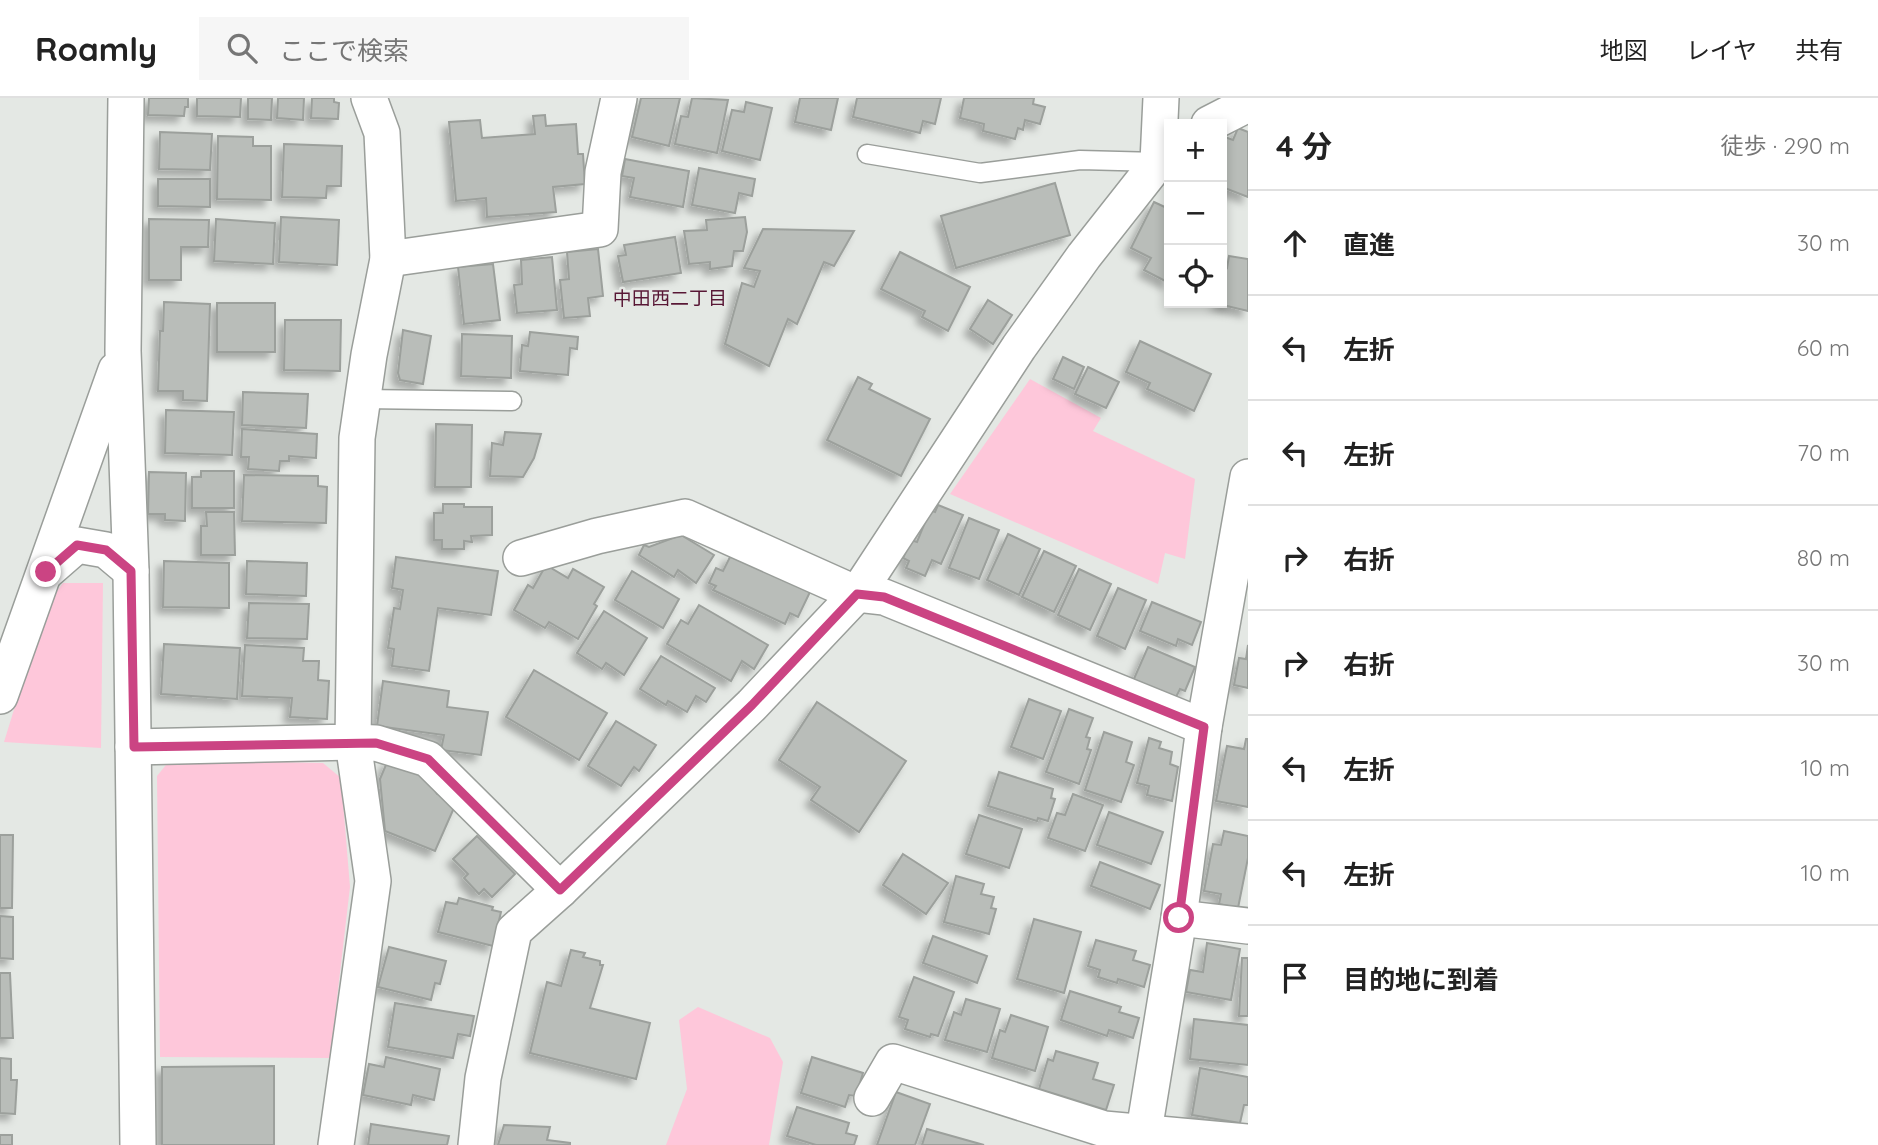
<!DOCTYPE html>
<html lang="ja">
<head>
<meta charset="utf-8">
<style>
	:root { --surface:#fff; --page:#f6f6f6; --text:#222; --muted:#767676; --line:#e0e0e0 }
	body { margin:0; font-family:Quicksand,"Noto Sans JP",sans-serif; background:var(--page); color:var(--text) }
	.controls { position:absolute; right:21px; top:21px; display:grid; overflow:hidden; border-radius:0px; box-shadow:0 4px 10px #0003 }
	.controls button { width:63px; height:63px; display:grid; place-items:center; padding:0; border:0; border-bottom:2px solid var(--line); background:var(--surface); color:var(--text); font:35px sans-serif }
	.stop { position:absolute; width:21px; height:21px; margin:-16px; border:5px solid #cb4483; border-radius:50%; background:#fff }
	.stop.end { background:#cb4483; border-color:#fff; box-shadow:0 2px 7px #0008 }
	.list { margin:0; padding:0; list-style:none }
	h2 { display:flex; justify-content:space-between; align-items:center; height:91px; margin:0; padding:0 28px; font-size:30px }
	h2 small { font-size:23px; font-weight:400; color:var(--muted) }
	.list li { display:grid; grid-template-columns:46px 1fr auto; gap:21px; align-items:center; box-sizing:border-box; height:105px; padding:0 28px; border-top:2px solid var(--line) }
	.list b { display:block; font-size:26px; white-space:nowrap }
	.list em { font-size:23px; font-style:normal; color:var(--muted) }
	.icon { flex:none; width:38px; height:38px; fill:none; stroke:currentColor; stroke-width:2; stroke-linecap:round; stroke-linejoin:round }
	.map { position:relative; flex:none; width:1248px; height:1047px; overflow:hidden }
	header { display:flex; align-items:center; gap:42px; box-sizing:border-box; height:98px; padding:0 35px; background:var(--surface); border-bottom:2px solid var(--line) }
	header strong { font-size:33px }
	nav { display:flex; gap:38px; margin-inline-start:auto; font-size:24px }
	.search { width:490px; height:63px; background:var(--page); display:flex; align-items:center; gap:18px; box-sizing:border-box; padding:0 24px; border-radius:0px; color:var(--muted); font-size:26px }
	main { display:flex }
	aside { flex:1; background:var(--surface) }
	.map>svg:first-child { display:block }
	.green { fill:#fec7da }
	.building { fill:#b9bdb9; stroke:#9ca09c; stroke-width:2; filter:url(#shadow) }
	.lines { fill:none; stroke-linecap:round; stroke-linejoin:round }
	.lane-casing { stroke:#9a9e9a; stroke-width:21 }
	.street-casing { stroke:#9a9e9a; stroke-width:38 }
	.lane { stroke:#fff; stroke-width:18 }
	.street { stroke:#fff; stroke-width:35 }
	.route { stroke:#cb4483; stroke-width:9 }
	.labels { text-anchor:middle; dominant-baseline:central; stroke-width:5; stroke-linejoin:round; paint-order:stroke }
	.neighbourhood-label { font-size:19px; fill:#581735; stroke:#e4e8e4 }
</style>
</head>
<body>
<header>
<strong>Roamly</strong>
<div class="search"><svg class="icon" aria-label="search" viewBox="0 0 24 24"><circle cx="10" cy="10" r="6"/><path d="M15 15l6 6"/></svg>ここで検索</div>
<nav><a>地図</a><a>レイヤ</a><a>共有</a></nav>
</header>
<main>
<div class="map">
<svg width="1248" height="1047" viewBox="0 0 1248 1047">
	<defs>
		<filter id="shadow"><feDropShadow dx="-6" dy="6" stdDeviation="3.5" flood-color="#0004"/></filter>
	</defs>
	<rect width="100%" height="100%" fill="#e4e8e4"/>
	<g class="green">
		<polygon points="1030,281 1101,320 1093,333 1195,381 1185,461 1165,455 1158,486 950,396"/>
		<polygon points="63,485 103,485 101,650 4,644 46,508"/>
		<polygon points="170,662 323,665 341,680 350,789 330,960 160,959 157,678"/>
		<polygon points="698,909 770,940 783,964 769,1047 666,1047 687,991 679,922"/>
	</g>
	<g class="building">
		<polygon points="149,0 188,0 188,9 185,9 184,18 148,17"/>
		<polygon points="197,0 241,0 240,19 197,18"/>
		<polygon points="248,0 272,0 271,22 248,21"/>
		<polygon points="278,0 304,0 303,22 277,20"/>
		<polygon points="312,0 334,0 334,4 339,5 338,21 311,20"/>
		<polygon points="641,0 680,0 669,48 632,39"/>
		<polygon points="692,0 728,2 717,55 675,46 681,18 688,19"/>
		<polygon points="800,0 838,0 831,32 795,24"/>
		<polygon points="857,0 941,0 935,26 923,23 920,35 853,19"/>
		<polygon points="964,0 1034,0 1033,6 1045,9 1040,26 1025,22 1023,32 1018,30 1015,41 983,33 984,26 960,20"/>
		<polygon points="746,4 772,10 760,62 722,53 732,12 744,14"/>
		<polygon points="545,17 546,28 576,26 578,56 583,56 585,86 553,89 556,114 487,119 486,100 456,103 449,24 480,22 482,40 535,36 533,18"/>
		<polygon points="1238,30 1248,34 1248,99 1222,89 1222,38 1233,42"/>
		<polygon points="160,34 212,36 210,72 159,71"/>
		<polygon points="218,38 253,39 253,48 271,48 271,102 217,101"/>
		<polygon points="284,46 342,48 341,88 327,88 326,100 282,99"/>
		<polygon points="625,61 689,73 683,109 630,99 634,80 622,78"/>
		<polygon points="699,70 755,81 752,98 739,95 735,115 692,107"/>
		<polygon points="158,81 210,81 210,109 158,108"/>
		<polygon points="1055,85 1070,137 956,170 941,118"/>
		<polygon points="1154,104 1169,111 1169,185 1144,172 1151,160 1131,150"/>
		<polygon points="281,119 339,122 337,167 279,164"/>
		<polygon points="745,119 747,134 743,153 734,153 732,168 710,171 710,164 689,166 684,133 707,132 706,122"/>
		<polygon points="149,121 209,122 208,149 181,149 181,182 149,182"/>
		<polygon points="216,121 275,125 273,166 214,163"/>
		<polygon points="763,131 854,133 834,168 824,164 797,226 788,221 769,268 725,246 742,185 754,189 760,173 744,170"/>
		<polygon points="675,139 681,175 623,184 618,158 626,157 624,147"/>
		<polygon points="598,151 603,198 588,200 590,218 564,220 560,182 569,181 567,154"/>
		<polygon points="900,154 970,189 948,233 922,219 925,213 881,191"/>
		<polygon points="1229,158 1248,161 1248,213 1214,205 1222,205 1222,168 1227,170"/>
		<polygon points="552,159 557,212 517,215 514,187 522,186 521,162"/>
		<polygon points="493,166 500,222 464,226 458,169"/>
		<polygon points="988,202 1012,217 993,246 970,231"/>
		<polygon points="164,204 210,206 207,303 183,302 183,293 158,293 160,233 163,233"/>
		<rect x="217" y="205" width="58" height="49"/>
		<polygon points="285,222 341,222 340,273 284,272"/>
		<polygon points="403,232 431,238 423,286 400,282 398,275"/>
		<polygon points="530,234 578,239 577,251 570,250 568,277 520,273 522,247 528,248"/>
		<polygon points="462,236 512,238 511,280 461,278"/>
		<polygon points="1140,243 1211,276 1194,313 1147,291 1150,285 1126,274"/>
		<polygon points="1063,259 1084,269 1074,291 1053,281"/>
		<polygon points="1088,269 1119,284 1106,310 1075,296"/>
		<polygon points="858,279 872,286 869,291 930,321 901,378 827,342"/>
		<polygon points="243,294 308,296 306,330 242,327"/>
		<polygon points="166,312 234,314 232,357 165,355"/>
		<polygon points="436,326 472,327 471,389 435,389"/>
		<polygon points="242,331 317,336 316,360 289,358 289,363 280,363 279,373 248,371 249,359 241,359"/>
		<polygon points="505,334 541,336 534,360 523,379 490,378 492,345 503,347"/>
		<polygon points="201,373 234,373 234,410 192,410 192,379 201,379"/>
		<polygon points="149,374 186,375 185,423 165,422 165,416 148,416"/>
		<polygon points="244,377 318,378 318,388 327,389 326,425 242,423"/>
		<polygon points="443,406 464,406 464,409 492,409 492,437 471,438 472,444 464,443 464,451 442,451 442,442 434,442 434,415 443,415"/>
		<polygon points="938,407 963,417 941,466 932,462 925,478 906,470 909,463 903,460 911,442 917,444 930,412 935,414"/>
		<polygon points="206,414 234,414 235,457 201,457 201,428 207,428"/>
		<polygon points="969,420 999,432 979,481 949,470"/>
		<polygon points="1008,436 1040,451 1019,497 987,482"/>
		<polygon points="681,437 714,457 696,485 678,472 674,479 639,457 644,447 649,449"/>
		<polygon points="1044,453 1076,468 1054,514 1022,499"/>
		<polygon points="731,457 810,494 798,519 790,515 785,526 713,492 716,488 709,485 716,470 723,473"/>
		<polygon points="396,459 498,473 491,517 438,510 429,573 392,568 394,551 388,550 394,510 400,511 403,492 392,490"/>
		<polygon points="164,463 229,465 229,510 163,509"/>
		<polygon points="247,463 307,465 306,498 246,496"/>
		<polygon points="546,467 568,480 573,471 604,489 594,506 597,508 578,541 549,524 545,530 514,512 528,487 533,490"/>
		<polygon points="1079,471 1111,486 1090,532 1058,517"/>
		<polygon points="632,473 679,501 663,530 615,502"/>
		<polygon points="1118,490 1146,502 1125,551 1097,538"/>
		<polygon points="1152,504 1201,524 1192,547 1178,541 1176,548 1140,533"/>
		<polygon points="249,505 309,506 307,541 247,540"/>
		<polygon points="699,507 768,547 754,571 742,563 731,583 667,546 681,522 688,526"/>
		<polygon points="604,513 647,540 624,577 606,565 602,571 577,555"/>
		<polygon points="164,546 240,550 237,601 161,596"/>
		<polygon points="245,547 304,550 303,563 319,563 318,582 329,583 327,621 290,619 292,600 242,598"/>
		<polygon points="1248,547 1248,590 1234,587 1239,560 1246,561"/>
		<polygon points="1148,549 1195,569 1185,593 1180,591 1175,601 1133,583"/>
		<polygon points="661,558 715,590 706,604 696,598 687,614 668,603 666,607 640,591"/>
		<polygon points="534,572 607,615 579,662 506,619"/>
		<polygon points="383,583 449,593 447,609 488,614 481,657 441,652 444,637 377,628"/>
		<polygon points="1029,601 1061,613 1043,661 1011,649"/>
		<polygon points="817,604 906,663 859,734 811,702 820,689 779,662"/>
		<polygon points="1069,611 1093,620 1086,639 1090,640 1087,651 1091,652 1079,686 1046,674"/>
		<polygon points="616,623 656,647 639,673 634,669 621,688 588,668"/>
		<polygon points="1104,634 1132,644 1126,664 1134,667 1121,704 1085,692"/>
		<polygon points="1149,640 1161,644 1159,650 1172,654 1170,666 1178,669 1172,703 1147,697 1149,688 1137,685"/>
		<polygon points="1246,641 1248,641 1248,709 1216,703 1227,648 1244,651"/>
		<polygon points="388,662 426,677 437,696 457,703 435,753 385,733 380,681"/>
		<polygon points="999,674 1053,691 1051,700 1055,701 1048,723 1038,720 1037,723 988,708"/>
		<polygon points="1073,696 1103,707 1085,753 1048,740 1057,715 1065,717"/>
		<polygon points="1109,714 1163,734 1151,766 1097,747"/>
		<polygon points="979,717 1022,731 1009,770 966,756"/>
		<polygon points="1224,733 1248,738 1248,760 1238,810 1219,806 1221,796 1204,793 1213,746 1221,747"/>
		<polygon points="0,737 13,737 12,810 0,810"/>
		<polygon points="477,738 515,776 492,799 484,791 479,796 464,780 468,776 453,761"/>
		<polygon points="903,756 948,785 926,816 883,787"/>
		<polygon points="1100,764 1160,787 1150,811 1091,788"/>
		<polygon points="956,778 984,786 981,796 994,799 991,810 996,811 989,836 944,824"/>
		<polygon points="459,800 493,809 492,812 501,814 493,848 438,834 446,804 457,806"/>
		<polygon points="0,818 13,819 13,861 0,860"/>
		<polygon points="1034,821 1081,834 1064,895 1017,881"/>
		<polygon points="933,838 987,858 977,885 923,865"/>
		<polygon points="1096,842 1136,853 1133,862 1150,867 1144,889 1118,881 1117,885 1098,879 1100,872 1088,868"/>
		<polygon points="1207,845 1240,851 1231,902 1186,894 1190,872 1203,874"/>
		<polygon points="389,849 446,863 440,886 435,885 431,902 378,889"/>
		<polygon points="571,852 585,855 583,859 600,863 600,867 603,867 590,910 650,925 636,981 530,955 547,884 561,888"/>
		<polygon points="1242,860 1248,860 1248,918 1239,918"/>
		<polygon points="0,875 10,875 13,940 0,940"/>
		<polygon points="914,879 954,894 938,938 931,936 930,939 905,931 908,922 899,919"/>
		<polygon points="1070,893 1121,909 1119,914 1139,920 1133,940 1109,932 1107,938 1061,922"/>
		<polygon points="966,901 1000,911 987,954 945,942 954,914 961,917"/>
		<polygon points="395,905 474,918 470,938 458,936 453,960 388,949"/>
		<polygon points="1011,917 1048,929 1035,973 992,960 1000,932 1005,934"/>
		<polygon points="1194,921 1248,927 1248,967 1190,961"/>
		<polygon points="1056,953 1098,965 1093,981 1114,987 1106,1012 1039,991 1048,961 1053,963"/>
		<polygon points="386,959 440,971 434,1002 413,997 411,1007 363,997 369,966 384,969"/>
		<polygon points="812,959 863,975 856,998 849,997 845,1009 801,995"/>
		<polygon points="0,960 11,961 11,982 17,982 15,1016 0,1015"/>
		<polygon points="274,968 274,1047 162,1047 162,969"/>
		<polygon points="1200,970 1248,979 1248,1007 1244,1007 1240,1025 1192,1017"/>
		<polygon points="896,994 930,1006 915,1047 877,1047"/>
		<polygon points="797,1009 849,1025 846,1035 857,1038 854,1047 816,1047 787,1038"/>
		<polygon points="371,1026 449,1038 447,1047 368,1047"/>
		<polygon points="504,1027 550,1029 547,1042 570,1045 570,1047 498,1047"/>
		<polygon points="927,1031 984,1047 922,1047"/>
		<rect x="0" y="1037" width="12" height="10"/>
	</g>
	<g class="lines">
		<g class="lane-casing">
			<g id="lane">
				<polyline points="867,56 980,75 1080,62 1158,64"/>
				<polyline points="363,301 512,303"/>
			</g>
		</g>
		<g class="street-casing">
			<g id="street">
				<polyline points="126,0 123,253 131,473 138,1047"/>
				<polyline points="1209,26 1248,6"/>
				<polyline points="1158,64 1161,0"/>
				<polyline points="388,161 600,131 603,74 619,0"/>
				<polyline points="521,460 597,438 685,419 857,496 884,499 1204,629"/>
				<polyline points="46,474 77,447 106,452 131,473"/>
				<polyline points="0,598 116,272"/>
				<polyline points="133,649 353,644 357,340 369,257 388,161 382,35 369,0"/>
				<polyline points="1179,820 1248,828"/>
				<polyline points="872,1000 893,964 1104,1031 1248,1044"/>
				<polyline points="336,1047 373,783 353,644 376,645 428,661 560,792"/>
				<polyline points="476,1047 483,980 514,833 560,792 752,607 857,496 1019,249 1084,158 1158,64 1169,54"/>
				<polyline points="1138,1047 1144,1033 1179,820 1204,629 1248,379"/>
			</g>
		</g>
		<use href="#lane" class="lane"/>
		<use href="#street" class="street"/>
	</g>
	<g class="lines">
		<polyline class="route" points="46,474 77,447 106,452 131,473 134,649 376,645 428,661 560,792 752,607 857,496 884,499 1204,629 1179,820"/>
	</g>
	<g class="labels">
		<g class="neighbourhood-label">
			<text x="670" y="200">中田西二丁目</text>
		</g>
	</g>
</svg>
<div class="controls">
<button>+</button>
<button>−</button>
<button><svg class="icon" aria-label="locate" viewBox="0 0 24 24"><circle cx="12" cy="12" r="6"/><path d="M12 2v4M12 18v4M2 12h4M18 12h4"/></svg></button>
</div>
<div class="stop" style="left:1179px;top:820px"></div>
<div class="stop end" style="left:46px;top:474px"></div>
</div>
<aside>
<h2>4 分<small>徒歩 · 290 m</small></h2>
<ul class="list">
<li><svg class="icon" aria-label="ahead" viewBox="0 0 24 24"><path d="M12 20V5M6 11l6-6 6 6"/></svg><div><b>直進</b></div><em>30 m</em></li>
<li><svg class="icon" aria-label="left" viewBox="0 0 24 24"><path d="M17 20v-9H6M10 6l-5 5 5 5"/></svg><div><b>左折</b></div><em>60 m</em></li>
<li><svg class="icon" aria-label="left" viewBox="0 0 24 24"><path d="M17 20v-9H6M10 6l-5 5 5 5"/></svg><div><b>左折</b></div><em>70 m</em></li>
<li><svg class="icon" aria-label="right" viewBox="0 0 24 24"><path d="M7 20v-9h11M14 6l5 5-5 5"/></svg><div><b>右折</b></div><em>80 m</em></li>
<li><svg class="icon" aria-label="right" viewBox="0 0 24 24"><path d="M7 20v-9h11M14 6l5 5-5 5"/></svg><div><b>右折</b></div><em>30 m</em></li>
<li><svg class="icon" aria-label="left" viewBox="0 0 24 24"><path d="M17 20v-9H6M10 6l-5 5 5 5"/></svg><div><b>左折</b></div><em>10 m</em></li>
<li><svg class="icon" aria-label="left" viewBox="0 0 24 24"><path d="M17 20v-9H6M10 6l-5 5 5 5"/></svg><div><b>左折</b></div><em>10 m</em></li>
<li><svg class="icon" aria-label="arrive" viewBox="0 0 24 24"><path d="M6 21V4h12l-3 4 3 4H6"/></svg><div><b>目的地に到着</b></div></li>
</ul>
</aside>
</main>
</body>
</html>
